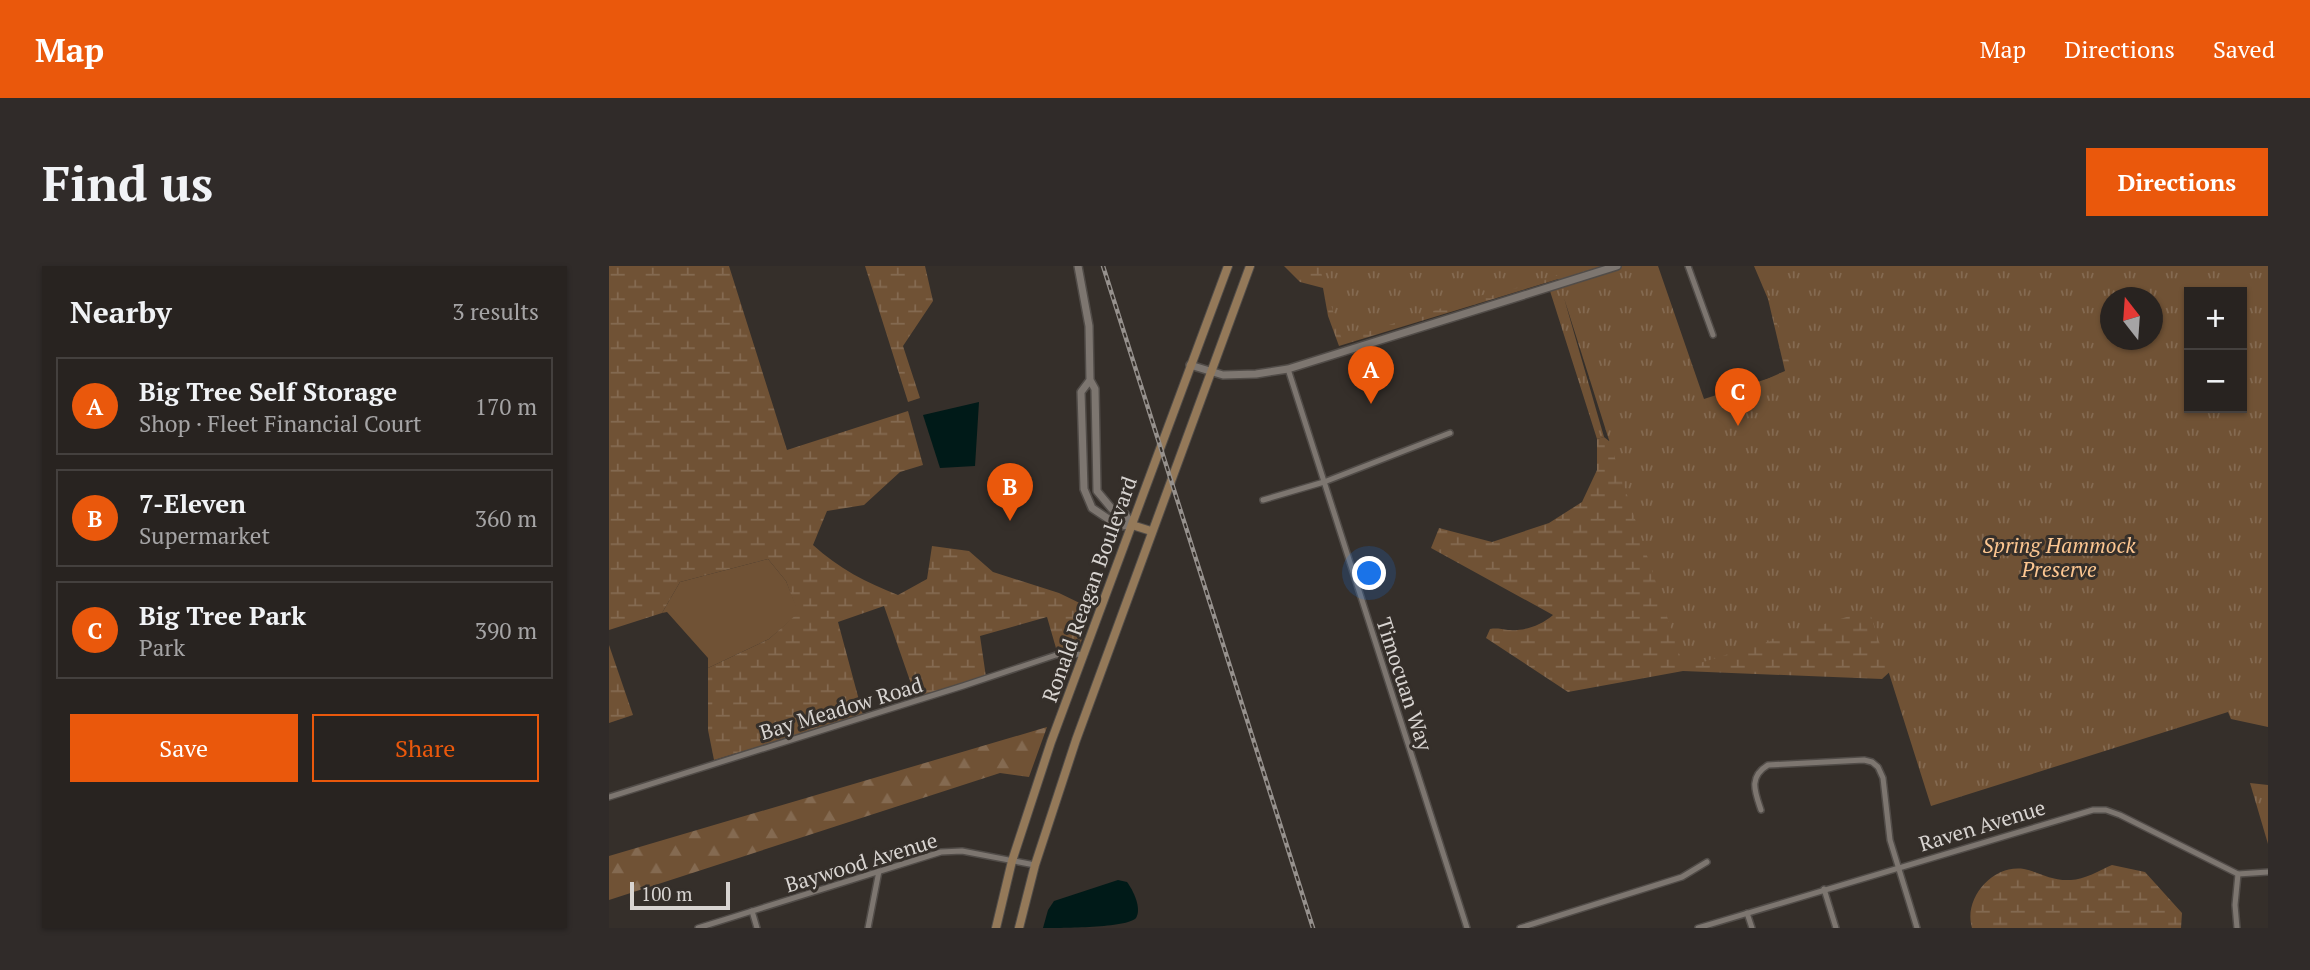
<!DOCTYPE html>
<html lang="en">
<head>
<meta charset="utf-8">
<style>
	:root { --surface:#282320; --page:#302b29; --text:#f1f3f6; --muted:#a5a4a5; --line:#44403e; --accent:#ea580c }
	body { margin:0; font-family:"PT Serif",serif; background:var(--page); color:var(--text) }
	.controls { position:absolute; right:21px; top:21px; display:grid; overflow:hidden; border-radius:0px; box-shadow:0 2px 5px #0004 }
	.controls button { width:63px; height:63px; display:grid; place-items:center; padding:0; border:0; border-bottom:2px solid var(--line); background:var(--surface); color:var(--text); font:35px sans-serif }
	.compass { position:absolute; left:1491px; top:21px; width:63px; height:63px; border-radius:50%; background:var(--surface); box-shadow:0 2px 5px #0004; rotate:343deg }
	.scale { position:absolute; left:21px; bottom:18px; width:100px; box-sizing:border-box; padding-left:7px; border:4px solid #d8d4d1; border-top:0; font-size:19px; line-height:24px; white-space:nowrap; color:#d8d4d1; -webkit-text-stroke:5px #352f2a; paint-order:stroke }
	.you { position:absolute; left:761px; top:308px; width:24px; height:24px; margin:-18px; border:5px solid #fff; border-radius:50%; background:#1a73e8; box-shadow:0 0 0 10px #1a73e833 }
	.badge { display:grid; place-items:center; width:46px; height:46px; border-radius:50%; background:var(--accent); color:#fff; font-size:23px; font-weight:700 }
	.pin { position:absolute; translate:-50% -58px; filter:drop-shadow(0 2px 4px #0008) }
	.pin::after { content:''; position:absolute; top:37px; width:24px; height:21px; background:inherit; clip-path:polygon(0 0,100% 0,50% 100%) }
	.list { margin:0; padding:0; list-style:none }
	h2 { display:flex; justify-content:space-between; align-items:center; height:91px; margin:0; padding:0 28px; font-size:30px }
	h2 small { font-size:23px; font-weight:400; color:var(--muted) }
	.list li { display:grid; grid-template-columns:46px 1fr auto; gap:21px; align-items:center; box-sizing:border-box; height:98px; margin:0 14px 14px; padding:0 14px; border:2px solid var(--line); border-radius:0px }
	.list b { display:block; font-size:26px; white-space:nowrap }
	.list p { margin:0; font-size:23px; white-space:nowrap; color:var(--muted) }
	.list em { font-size:23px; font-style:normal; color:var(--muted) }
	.actions { display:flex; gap:14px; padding:21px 28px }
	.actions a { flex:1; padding:16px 0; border:2px solid var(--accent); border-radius:0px; text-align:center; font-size:24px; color:var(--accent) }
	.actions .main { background:var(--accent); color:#fff }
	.map { position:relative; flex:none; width:1659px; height:662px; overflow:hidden; border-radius:0px }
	header { display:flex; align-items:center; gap:42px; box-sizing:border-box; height:98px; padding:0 35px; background:var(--accent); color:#fff }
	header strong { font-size:33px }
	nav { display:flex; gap:38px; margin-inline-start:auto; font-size:24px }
	.intro { display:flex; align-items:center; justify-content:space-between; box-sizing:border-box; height:168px; padding:0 42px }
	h1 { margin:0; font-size:49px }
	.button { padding:18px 32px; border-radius:0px; background:var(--accent); color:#fff; font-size:24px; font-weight:700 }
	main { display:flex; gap:42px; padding:0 42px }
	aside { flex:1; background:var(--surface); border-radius:0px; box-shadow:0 2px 5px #0004 }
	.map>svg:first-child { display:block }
	.grass { fill:#705235 }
	.forest { fill:url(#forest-firs) }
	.wetland { fill:url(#wetland-marsh) }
	.park { fill:url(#park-tufts); fill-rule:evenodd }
	.water { fill:#001a18 }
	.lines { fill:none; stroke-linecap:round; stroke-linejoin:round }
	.minor-casing { stroke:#514c48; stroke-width:8 }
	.tertiary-casing { stroke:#514c48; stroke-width:10 }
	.secondary-casing { stroke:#514c48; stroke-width:10 }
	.minor { stroke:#7d7670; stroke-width:5 }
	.tertiary { stroke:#7d7670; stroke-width:7 }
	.secondary { stroke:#947959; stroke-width:8 }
	.rail-casing { stroke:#96918d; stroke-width:4.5 }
	.rail { stroke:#352f2a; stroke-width:2; stroke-dasharray:5; stroke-linecap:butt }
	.labels { text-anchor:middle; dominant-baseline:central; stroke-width:6; stroke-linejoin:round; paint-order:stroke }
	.park-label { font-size:21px; font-style:italic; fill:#fcc691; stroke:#352f2a }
	.street-label { font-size:21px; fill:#d8d4d1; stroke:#352f2a }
</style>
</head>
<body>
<header>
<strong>Map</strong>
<nav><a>Map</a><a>Directions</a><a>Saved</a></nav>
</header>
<div class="intro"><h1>Find us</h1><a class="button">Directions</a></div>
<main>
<aside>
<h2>Nearby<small>3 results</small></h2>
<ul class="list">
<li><span class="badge">A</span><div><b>Big Tree Self Storage</b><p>Shop · Fleet Financial Court</p></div><em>170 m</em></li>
<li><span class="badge">B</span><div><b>7-Eleven</b><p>Supermarket</p></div><em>360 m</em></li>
<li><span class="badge">C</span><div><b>Big Tree Park</b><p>Park</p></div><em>390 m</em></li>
</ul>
<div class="actions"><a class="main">Save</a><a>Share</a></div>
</aside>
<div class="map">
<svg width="1659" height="662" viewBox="0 0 1659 662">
	<defs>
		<pattern id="forest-firs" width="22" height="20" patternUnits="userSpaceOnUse" patternTransform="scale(1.75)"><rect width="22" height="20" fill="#705235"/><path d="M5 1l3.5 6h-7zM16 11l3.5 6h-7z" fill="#846a51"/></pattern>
		<pattern id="wetland-marsh" width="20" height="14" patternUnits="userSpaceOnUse" patternTransform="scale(1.75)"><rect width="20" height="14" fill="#705235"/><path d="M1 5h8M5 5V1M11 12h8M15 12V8" fill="none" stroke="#846a51"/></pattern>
		<pattern id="park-tufts" width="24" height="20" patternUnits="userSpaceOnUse" patternTransform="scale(1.75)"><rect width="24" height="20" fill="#705235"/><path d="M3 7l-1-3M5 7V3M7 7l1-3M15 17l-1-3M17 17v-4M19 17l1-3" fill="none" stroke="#846a51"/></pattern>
	</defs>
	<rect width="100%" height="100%" fill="#352f2a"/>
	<polygon class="grass" points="159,293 177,315 190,347 160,373 99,402 99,392 58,346 53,347 71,316"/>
	<polygon class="forest" points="438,461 420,511 391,507 0,634 0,590"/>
	<g class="wetland">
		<path d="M0,0H120L178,184L299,145L314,199L291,206L255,239L218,245L204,279C229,302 258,317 289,329L318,313L323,280L360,285L384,306L450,327L483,343L470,382L449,389L438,351L371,370L377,411L307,432L275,340L229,356L254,449L105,494L99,464V402L160,373L189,347L177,315L159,293L71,316L53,347L0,364Z"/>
		<polygon points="256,0 316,0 324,35 294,80 311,132 299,136"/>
		<polygon points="675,0 992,0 730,80 719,50 714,22 691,16"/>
		<path d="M1145,0H1330L1299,389L1273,413L1074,405L959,426L877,372L881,363C888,362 892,363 899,364C916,365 931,360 944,349L822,282L830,262L883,276L940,257L973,236L988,204V173L995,171L1000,175L1068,153L1176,105L1159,33Z"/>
		<polygon points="0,379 24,449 0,457"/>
		<path d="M1503,599L1536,606L1573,647L1572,662H1363C1354,632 1384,598 1415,603C1433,607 1442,615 1462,614C1475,614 1491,604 1503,599Z"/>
	</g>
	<g class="park">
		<path d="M710,0H1049L1095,133L1183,105L1150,0H1659V461L1622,453L1619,446L1322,540L1260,344L1075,402L999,171L955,32L995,171L988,173L941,25L952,21L948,9L882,30L880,27L733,74ZM1580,26H1633V142H1580ZM1502,32H1544V74H1502Z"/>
		<polygon points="1641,517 1659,519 1659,578"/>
	</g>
	<g class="water">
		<polygon points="370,136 366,200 331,202 314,149"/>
		<path d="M509,614L518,616C524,624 533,642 527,652C518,662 452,662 434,662L439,644L445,635Z"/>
	</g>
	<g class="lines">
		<g class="minor-casing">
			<g id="minor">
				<polyline points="1079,0 1104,69"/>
				<polyline points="679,103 858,662"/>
				<polyline points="654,234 715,216 841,167"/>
				<polyline points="0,531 354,420 447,389 460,387 474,389"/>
				<path d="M1152,544C1146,526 1139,511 1159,499L1255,494L1263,496L1269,501L1274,512L1281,574L1308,662"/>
				<polyline points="1215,623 1227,662"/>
				<polyline points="143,645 148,662"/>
				<polyline points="1138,647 1143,662"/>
				<polyline points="89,662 332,586 353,585 426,599"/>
				<polyline points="259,662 270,605"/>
				<polyline points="911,662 1073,611 1098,596"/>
				<polyline points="1089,662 1484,544 1497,544 1511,549 1629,608 1659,606"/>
				<polyline points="1628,662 1626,639 1629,608"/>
			</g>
		</g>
		<g class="tertiary-casing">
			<g id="tertiary">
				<polyline points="469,0 480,60 481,114 486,123 488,225 503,243 516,248 523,259 511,260 507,258 483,242 475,223 472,126 481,114"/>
				<polyline points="581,99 614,109 647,108 679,103 1008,0"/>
			</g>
		</g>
		<g class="secondary-casing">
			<g id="secondary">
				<polyline points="523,259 542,265"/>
				<polyline points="387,662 403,595 442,476 619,0"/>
				<polyline points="410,662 426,599 467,474 641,0"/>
			</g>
		</g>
		<use href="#minor" class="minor"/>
		<use href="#tertiary" class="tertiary"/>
		<use href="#secondary" class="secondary"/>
		<g class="rail-casing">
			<polyline id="rail" points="494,0 704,662"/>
		</g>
		<use href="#rail" class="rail"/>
	</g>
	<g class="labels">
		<g class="park-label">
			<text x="1450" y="279">Spring Hammock<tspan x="1450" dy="24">Preserve</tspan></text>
		</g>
		<g class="street-label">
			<text transform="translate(480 323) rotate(-70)">Ronald Reagan Boulevard</text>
			<text transform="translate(796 418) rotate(72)">Timocuan Way</text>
			<text transform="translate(232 442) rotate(-17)">Bay Meadow Road</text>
			<text transform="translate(1373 559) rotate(-17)">Raven Avenue</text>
			<text transform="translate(252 596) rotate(-17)">Baywood Avenue</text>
		</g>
	</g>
</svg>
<div class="controls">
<button>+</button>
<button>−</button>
</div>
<svg class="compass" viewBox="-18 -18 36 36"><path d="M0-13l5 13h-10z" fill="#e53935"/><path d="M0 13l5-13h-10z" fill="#a5a4a5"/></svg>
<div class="scale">100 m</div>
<div class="you"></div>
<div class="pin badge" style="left:762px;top:138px">A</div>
<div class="pin badge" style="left:401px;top:255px">B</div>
<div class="pin badge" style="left:1129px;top:160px">C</div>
</div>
</main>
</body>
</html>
